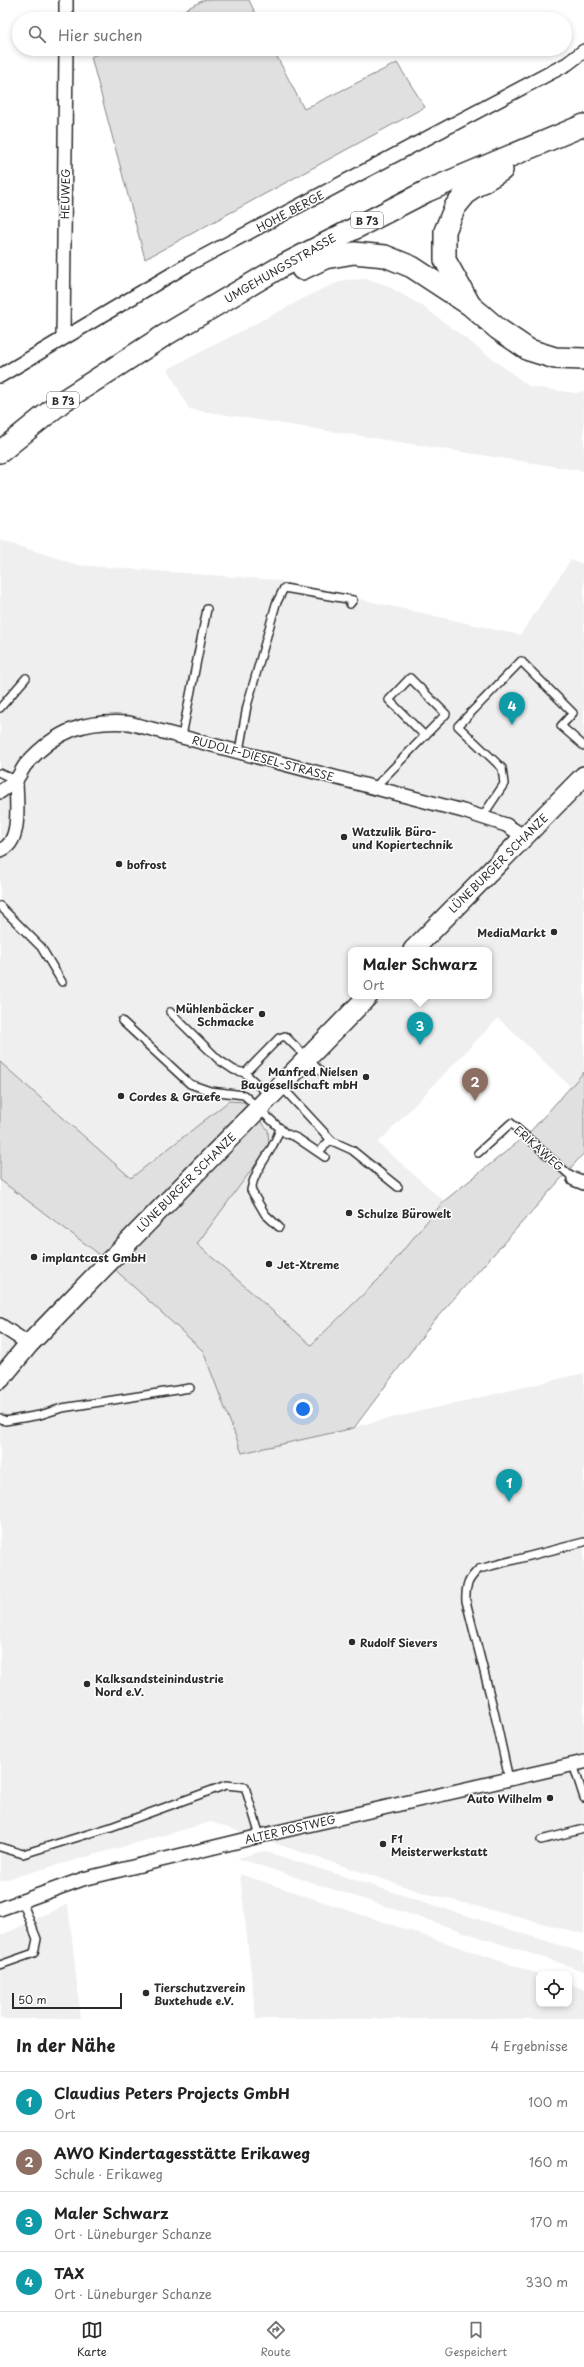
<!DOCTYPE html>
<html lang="de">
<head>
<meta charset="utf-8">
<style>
	:root { --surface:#fff; --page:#f6f6f6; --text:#222; --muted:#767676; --line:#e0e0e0; --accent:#2b2b2b }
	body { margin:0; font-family:"Playpen Sans",sans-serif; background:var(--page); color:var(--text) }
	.controls { position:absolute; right:12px; bottom:12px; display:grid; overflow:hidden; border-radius:8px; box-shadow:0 2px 6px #0003 }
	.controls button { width:36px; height:36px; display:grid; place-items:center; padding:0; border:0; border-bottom:1px solid var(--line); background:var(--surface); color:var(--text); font:20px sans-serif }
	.scale { position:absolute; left:12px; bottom:10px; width:110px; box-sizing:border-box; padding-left:4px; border:2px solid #2b2b2b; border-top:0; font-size:11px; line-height:14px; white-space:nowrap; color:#2b2b2b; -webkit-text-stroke:3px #fff; paint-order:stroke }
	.you { position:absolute; left:303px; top:1409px; width:14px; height:14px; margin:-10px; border:3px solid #fff; border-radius:50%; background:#1a73e8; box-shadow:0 0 0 6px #1a73e833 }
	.badge { display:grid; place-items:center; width:26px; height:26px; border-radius:50%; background:var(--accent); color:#fff; font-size:13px; font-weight:700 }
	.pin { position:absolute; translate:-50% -33px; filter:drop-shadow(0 1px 2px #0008) }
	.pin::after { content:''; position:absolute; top:21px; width:14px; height:12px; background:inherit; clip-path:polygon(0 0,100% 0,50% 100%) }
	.popup { position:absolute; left:348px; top:947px; width:144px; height:52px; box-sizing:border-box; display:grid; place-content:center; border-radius:8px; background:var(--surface); filter:drop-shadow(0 1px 3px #0005); font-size:13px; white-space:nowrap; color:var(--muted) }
	.popup b { font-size:15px; color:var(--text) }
	.popup::after { content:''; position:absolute; left:50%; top:100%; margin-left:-8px; border:8px solid transparent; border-top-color:var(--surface) }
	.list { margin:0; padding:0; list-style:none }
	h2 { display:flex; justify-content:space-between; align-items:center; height:52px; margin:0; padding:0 16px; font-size:17px }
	h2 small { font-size:13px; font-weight:400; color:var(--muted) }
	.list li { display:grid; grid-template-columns:26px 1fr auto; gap:12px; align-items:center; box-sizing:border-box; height:60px; padding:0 16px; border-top:1px solid var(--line) }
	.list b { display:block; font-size:15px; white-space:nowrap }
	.list p { margin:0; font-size:13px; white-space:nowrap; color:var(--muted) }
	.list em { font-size:13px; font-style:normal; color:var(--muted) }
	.icon { flex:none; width:22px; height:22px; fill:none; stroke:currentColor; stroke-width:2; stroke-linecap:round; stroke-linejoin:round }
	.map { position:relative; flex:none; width:584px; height:2019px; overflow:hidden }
	.search { position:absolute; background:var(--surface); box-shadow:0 2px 6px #0003; left:12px; right:12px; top:12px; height:44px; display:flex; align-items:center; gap:10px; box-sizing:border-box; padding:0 14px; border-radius:22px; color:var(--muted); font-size:15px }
	.sheet { height:292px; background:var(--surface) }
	nav { display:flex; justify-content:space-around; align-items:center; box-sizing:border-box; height:56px; border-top:1px solid var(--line); background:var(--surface); font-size:11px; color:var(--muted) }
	nav a { display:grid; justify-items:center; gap:2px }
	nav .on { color:var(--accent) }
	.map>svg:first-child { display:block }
	.built { fill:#efefef; fill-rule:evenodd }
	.green { fill:#e0e0e0; stroke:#868686 }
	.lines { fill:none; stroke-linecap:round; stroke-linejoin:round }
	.lane-casing { stroke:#2b2b2b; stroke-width:10 }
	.street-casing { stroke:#2b2b2b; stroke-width:16 }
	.secondary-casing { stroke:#2b2b2b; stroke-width:22 }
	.primary-casing { stroke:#2b2b2b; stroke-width:24 }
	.lane { stroke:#fff; stroke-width:7 }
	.street { stroke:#fff; stroke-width:13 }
	.secondary { stroke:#fff; stroke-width:19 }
	.primary { stroke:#fff; stroke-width:21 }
	.poi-dot { fill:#2b2b2b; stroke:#fff; stroke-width:1.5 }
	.labels { text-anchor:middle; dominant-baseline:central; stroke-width:3; stroke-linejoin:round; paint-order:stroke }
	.shield { fill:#fff; stroke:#6b6b6b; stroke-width:1 }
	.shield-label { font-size:10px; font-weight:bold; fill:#2b2b2b }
	.street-label { font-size:11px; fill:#2b2b2b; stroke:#fff }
	.poi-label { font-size:11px; font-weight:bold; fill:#2b2b2b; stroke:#fff; text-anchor:start }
</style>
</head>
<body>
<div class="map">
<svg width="584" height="2019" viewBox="0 0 584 2019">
	<rect width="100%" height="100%" fill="#fff"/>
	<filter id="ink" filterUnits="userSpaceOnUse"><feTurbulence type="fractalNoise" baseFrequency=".025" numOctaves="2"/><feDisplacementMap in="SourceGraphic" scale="8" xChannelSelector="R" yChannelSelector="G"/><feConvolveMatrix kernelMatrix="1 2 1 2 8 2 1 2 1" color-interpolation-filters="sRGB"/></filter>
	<g filter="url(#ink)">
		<g class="built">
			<polygon points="367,279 386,285 424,307 530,387 575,393 584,391 584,471 189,409 168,369 320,290 344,280"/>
			<path d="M0,540L78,565L275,580L520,635L571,560L584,564V1072L571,1087L498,1018L378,1143L444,1201L380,1278L311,1345L197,1244L269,1146L229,1101L131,1178L0,1062ZM351,950H489V996H351Z"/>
			<polygon points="0,1180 95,1251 203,1351 242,1453 584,1373 584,1934 421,1892 211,1822 0,1881"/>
			<polygon points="264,1851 584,1953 584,1971 237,1858"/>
			<polygon points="240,1874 539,1974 539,2004 569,2004 569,1984 584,1989 584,2019 256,2019"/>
			<polygon points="68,1904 81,2019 0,2019 0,1936"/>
		</g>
		<g class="green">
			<polygon points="204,0 249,0 258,19 166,19"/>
			<polygon points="106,49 273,49 304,109 397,63 425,107 145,259 91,57"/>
			<polygon points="0,1062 131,1178 229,1101 244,1102 268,1130 269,1146 197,1244 311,1345 380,1278 444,1201 528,1134 584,1072 584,1153 433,1322 354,1428 242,1453 203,1351 95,1251 0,1180"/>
		</g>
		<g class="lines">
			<g class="lane-casing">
				<g id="lane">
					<polyline points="0,708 26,678"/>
					<polyline points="182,736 207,609"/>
					<polyline points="239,751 247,706 276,604 284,588 353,600 350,604"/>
					<polyline points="0,773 16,780"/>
					<polyline points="374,788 446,714 410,678 389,700 425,736"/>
					<polyline points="482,817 504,784 502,768 458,726 521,661 573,713 561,726 584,746"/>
					<polyline points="0,906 41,947 62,982"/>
					<polyline points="170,1012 219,1060 234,1070 245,1073 270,1096"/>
					<polyline points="122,1021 190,1084 210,1091 244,1095 285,1133 297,1138 325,1157"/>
					<polyline points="245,1073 279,1038 285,1036 320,1071"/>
					<polyline points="281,1086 332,1141 352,1150 398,1187"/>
					<polyline points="319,1152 328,1142 332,1141"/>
					<polyline points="478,1153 511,1123 574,1179"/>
					<path d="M279,1227L265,1214L251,1190C255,1166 274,1152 280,1128"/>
					<polyline points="0,1418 5,1421 40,1415 62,1408 190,1388"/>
					<polyline points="573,1764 584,1798"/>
					<path d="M509,1779L494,1711L466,1601C465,1587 468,1579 479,1569L584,1542"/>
					<polyline points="541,1840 584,1829"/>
					<polyline points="0,1847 23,1854 111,1827 226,1785 245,1787 260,1836"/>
					<polyline points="0,1965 34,1953 37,1939 22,1901"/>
				</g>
			</g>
			<g class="street-casing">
				<g id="street">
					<polyline points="66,19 66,0"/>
					<polyline points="63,338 66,49"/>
					<polyline points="0,376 189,264 567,64 584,51"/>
					<path d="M0,792C5,788 11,785 15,781C20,776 22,768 27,763C57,730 85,720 129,723L463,811L506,825L525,837"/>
					<path d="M0,850C23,844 16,799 16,780"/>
					<polyline points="574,1179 584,1183"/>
					<polyline points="0,1325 29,1344"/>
					<polyline points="0,1909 83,1879 260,1836 584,1762"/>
				</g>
			</g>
			<g class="secondary-casing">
				<g id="secondary">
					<polyline points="413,950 584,776"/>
					<polyline points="0,1379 29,1344 62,1310 368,996"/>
				</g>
			</g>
			<g class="primary-casing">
				<g id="primary">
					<polyline points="302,269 325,258 354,253 385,256 412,267 470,305 498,329 529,350 555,358 584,359"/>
					<polyline points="469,303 445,260 445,231 455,207 469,190 502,170"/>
					<polyline points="0,452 63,401 162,337 282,266 427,191 584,125"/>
				</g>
			</g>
			<use href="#lane" class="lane"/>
			<use href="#street" class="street"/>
			<use href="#secondary" class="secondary"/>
			<use href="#primary" class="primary"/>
		</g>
	</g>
	<g class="poi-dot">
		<circle cx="344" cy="837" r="4"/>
		<circle cx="119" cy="864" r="4"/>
		<circle cx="554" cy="932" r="4"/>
		<circle cx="262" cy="1014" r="4"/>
		<circle cx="366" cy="1077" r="4"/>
		<circle cx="121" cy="1096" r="4"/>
		<circle cx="349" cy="1213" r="4"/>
		<circle cx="34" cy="1257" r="4"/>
		<circle cx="269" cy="1264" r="4"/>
		<circle cx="352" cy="1642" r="4"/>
		<circle cx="87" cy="1684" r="4"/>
		<circle cx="550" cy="1798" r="4"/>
		<circle cx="383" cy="1844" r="4"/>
		<circle cx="146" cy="1993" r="4"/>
	</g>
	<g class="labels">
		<g class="shield">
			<rect x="351" y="212" width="32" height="16" rx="3"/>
			<rect x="47" y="392" width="32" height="16" rx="3"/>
		</g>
		<g class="shield-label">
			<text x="367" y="220">B 73</text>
			<text x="63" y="400">B 73</text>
		</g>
		<g class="street-label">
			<text transform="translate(65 194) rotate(-89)">HEUWEG</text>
			<text transform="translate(290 211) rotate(-28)">HOHE BERGE</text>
			<text transform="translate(280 268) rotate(-30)">UMGEHUNGSSTRASSE</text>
			<text transform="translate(263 758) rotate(15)">RUDOLF-DIESEL-STRASSE</text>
			<text transform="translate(498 863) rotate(-45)">LÜNEBURGER SCHANZE</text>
			<text transform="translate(539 1148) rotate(42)">ERIKAWEG</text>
			<text transform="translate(186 1182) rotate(-45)">LÜNEBURGER SCHANZE</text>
			<text transform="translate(290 1829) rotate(-13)">ALTER POSTWEG</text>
		</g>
		<g class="poi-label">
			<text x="352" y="831">Watzulik Büro-<tspan x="352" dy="13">und Kopiertechnik</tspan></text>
			<text x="127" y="864">bofrost</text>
			<text x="546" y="932" text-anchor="end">MediaMarkt</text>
			<text x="254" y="1008" text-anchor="end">Mühlenbäcker<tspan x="254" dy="13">Schmacke</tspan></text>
			<text x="358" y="1071" text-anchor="end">Manfred Nielsen<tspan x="358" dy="13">Baugesellschaft mbH</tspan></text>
			<text x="129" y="1096">Cordes &amp; Graefe</text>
			<text x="357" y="1213">Schulze Bürowelt</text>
			<text x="42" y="1257">implantcast GmbH</text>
			<text x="277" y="1264">Jet-Xtreme</text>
			<text x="360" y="1642">Rudolf Sievers</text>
			<text x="95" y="1678">Kalksandsteinindustrie<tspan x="95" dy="13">Nord e.V.</tspan></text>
			<text x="542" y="1798" text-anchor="end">Auto Wilhelm</text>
			<text x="391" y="1838">F1<tspan x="391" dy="13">Meisterwerkstatt</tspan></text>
			<text x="154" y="1987">Tierschutzverein<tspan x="154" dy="13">Buxtehude e.V.</tspan></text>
		</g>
	</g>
</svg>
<div class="controls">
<button><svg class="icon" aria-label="locate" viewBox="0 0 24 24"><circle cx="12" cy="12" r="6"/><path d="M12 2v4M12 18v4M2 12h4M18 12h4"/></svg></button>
</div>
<div class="scale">50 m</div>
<div class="you"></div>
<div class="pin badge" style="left:509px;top:1502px;background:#0f9aa8">1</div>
<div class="pin badge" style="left:475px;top:1101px;background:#8d6e63">2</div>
<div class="pin badge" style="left:420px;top:1045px;background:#0f9aa8">3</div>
<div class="popup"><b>Maler Schwarz</b>Ort</div>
<div class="pin badge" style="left:512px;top:725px;background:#0f9aa8">4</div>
<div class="search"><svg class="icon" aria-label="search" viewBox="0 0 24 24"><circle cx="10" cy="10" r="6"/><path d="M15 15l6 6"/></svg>Hier suchen</div>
</div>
<section class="sheet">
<h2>In der Nähe<small>4 Ergebnisse</small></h2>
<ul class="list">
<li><span class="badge" style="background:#0f9aa8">1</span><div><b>Claudius Peters Projects GmbH</b><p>Ort</p></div><em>100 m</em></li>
<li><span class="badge" style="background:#8d6e63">2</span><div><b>AWO Kindertagesstätte Erikaweg</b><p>Schule · Erikaweg</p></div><em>160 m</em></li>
<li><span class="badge" style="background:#0f9aa8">3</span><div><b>Maler Schwarz</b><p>Ort · Lüneburger Schanze</p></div><em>170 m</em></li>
<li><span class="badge" style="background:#0f9aa8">4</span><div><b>TAX</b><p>Ort · Lüneburger Schanze</p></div><em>330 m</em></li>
</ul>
</section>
<nav>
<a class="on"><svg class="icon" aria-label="map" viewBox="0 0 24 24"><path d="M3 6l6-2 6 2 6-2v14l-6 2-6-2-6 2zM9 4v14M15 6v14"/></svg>Karte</a>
<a><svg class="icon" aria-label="directions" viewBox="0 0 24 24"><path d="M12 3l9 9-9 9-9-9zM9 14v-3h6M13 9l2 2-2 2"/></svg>Route</a>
<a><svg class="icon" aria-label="saved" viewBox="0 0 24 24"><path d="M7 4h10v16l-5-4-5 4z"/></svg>Gespeichert</a>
</nav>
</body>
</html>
